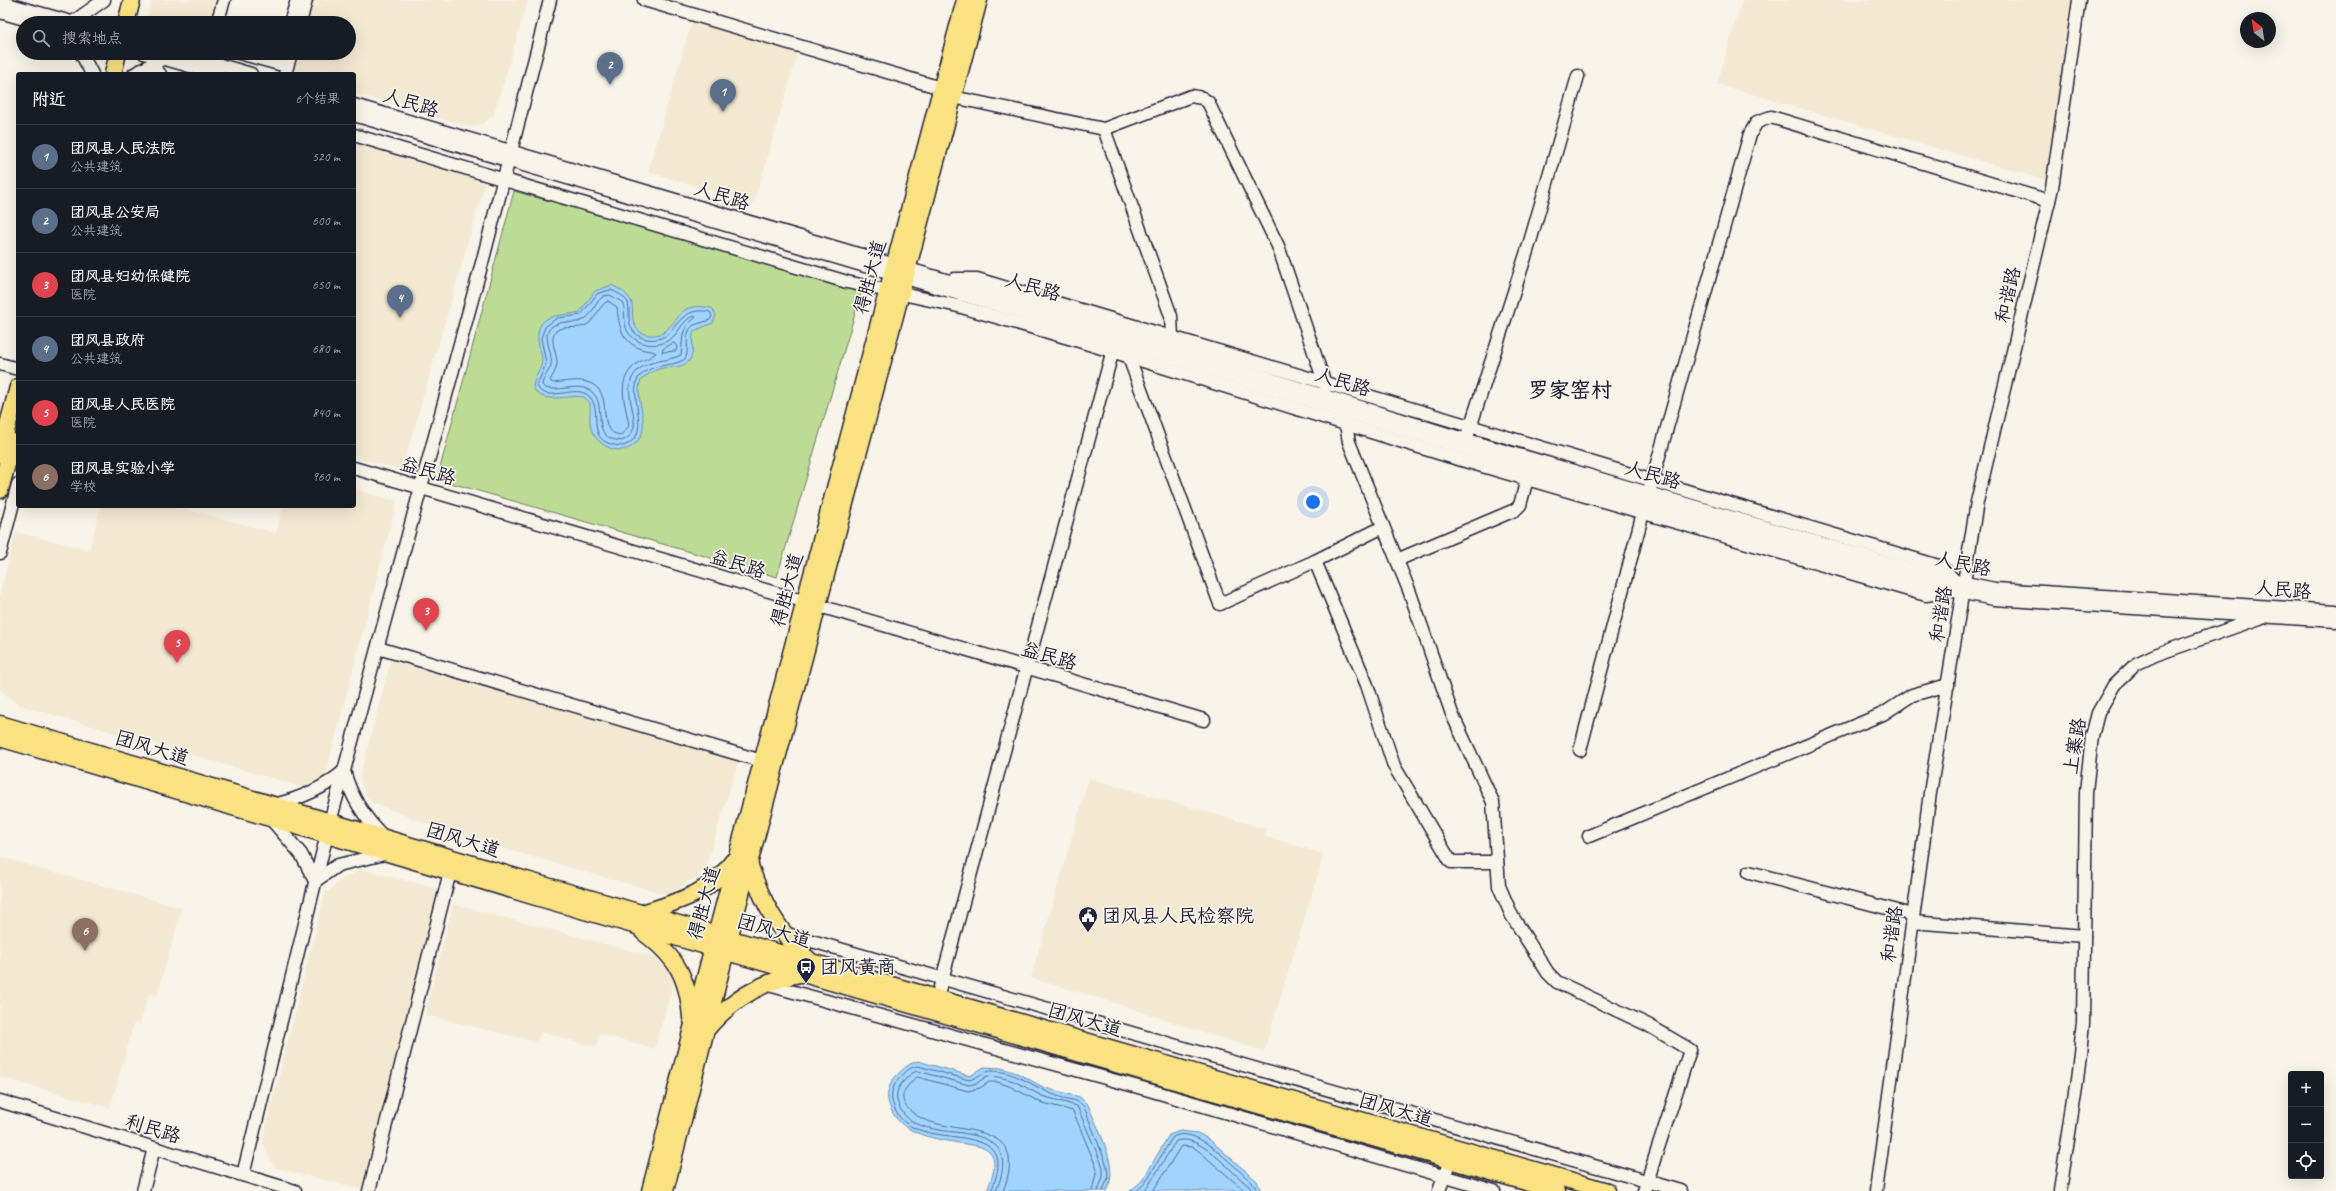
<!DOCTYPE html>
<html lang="zh">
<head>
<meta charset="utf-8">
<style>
	:root { --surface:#171b24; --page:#242831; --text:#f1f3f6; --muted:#9ea1a6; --line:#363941; --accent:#1a73e8 }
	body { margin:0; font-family:Caveat,"LXGW WenKai TC",sans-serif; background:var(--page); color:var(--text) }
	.controls { position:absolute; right:12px; bottom:12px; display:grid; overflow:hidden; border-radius:4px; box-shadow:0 4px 16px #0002 }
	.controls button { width:36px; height:36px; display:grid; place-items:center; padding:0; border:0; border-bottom:1px solid var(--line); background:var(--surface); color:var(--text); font:20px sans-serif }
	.compass { position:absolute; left:2240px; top:12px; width:36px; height:36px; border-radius:50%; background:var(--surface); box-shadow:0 4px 16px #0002; rotate:330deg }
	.you { position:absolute; left:1313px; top:502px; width:14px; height:14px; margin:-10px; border:3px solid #fff; border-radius:50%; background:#1a73e8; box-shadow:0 0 0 6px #1a73e833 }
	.badge { display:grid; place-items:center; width:26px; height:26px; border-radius:50%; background:var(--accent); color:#fff; font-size:13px; font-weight:700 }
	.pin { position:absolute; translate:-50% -33px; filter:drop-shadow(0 1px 2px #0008) }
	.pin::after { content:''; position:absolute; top:21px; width:14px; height:12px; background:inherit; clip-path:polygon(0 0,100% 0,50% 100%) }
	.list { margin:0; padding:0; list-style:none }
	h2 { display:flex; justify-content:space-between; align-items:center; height:52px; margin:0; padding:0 16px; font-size:17px }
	h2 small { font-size:13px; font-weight:400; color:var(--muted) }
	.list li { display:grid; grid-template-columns:26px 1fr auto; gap:12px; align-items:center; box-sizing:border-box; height:64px; padding:0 16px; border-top:1px solid var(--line) }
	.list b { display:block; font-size:15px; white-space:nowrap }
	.list p { margin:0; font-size:13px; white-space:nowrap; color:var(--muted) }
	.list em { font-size:13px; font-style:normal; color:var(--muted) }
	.icon { flex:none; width:22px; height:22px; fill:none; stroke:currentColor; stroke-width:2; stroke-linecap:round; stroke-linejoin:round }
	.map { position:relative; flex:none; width:2336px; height:1191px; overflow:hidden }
	.search { position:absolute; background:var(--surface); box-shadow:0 4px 16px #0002; left:16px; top:16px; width:340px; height:44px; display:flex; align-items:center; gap:10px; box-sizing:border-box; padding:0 14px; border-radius:22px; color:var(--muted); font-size:15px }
	.panel { position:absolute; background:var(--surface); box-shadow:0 4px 16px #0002; left:16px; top:72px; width:340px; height:436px; border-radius:4px }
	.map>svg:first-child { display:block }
	.built { fill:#f3e8d2 }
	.green { fill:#bcdb94; stroke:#6f7e68 }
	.water { fill:#a0d4fe; stroke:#6e8db0 }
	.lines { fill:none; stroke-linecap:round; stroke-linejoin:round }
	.shore { stroke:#546989; stroke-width:1 }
	.minor-casing { stroke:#22223b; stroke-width:15 }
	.major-casing { stroke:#22223b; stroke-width:19 }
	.minor { stroke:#f7f3e8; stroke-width:12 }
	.major { stroke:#fae181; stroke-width:16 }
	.labels { text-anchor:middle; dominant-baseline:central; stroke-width:3.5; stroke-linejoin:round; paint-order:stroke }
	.street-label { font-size:19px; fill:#22223b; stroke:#f7f3e8 }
	.poi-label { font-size:19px; fill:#22223b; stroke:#f7f3e8; text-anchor:start }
	.quarter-label { font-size:21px; font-weight:bold; fill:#22223b; stroke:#f7f3e8 }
</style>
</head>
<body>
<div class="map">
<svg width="2336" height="1191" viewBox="0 0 2336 1191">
	<rect width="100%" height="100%" fill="#f7f3e8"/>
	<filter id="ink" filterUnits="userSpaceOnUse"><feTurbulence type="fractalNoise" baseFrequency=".025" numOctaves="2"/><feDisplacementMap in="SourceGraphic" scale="8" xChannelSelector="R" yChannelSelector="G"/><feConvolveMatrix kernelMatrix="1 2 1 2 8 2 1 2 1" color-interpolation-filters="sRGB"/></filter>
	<g filter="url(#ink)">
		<g class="built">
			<polygon points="152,0 224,0 217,23 145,23"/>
			<polygon points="313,0 528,0 494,114 484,123 470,127 354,93 354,74 291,74 297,53 349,53 349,23 306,23"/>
			<polygon points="1742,0 2071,0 2046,180 1717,84"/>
			<polygon points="692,21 798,52 754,203 648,172"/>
			<polygon points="354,143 486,180 402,470 354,457"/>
			<polygon points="354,490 397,501 325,777 302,787 19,705 0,690 0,593 16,532 89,550 101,506 173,506 276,533 283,506 354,506"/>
			<polygon points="391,661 739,760 704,872 668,895 469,839 372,803 364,793 360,776"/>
			<polygon points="1089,778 1266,829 1264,836 1324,854 1264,1051 1193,1029 1112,1002 1031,978"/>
			<polygon points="0,857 182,908 157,995 149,993 140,1024 134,1023 110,1108 0,1077"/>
			<polygon points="361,869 442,890 366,1190 276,1168 268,1156 263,1139 325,894 341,880"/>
			<polygon points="453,904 655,957 666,968 674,980 655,1049 600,1034 596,1047 540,1032 537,1042 425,1015"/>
		</g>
		<polygon class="green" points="514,191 862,290 777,577 437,479"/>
		<g class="water">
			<path d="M612,285C619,289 627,293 631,301C634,308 631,316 634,323C638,336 652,337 663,333C684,316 678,302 712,308L716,315L713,323L694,331C690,341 696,352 689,361C682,369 668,366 659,369C653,371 646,375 641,380C633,402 654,426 635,444C621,457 599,447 592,431C588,422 591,412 590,403L584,397C568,394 540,406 533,387C534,377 542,369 542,360C542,353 538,346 538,339C536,311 564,317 580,312L595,291Z"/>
			<path d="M918,1061L970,1076L984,1067L1001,1068L1017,1073L1045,1088L1080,1097L1088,1105C1097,1128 1121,1169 1106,1191H987C991,1180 1000,1161 988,1151C982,1146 973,1145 965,1144C938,1139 898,1136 889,1104C886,1097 888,1088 892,1081C899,1072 907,1064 918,1061Z"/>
			<polygon points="1180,1131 1198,1133 1210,1140 1257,1181 1261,1191 1130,1191 1142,1181 1169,1135"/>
		</g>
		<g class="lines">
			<g class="shore">
				<path d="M611,290C617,293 625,296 628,303C630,309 628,317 630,324C635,343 662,344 672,330C683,315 692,308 710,312L712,316L710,320C705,322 699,323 694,325C682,333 691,349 685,359C669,369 654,361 638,378C628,401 654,435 623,446C581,444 605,411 589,396C576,383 546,405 537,386L546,363L541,338L545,327L557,318L581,315L597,294Z"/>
				<path d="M604,296L610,295L622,302C627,311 622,323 628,332C638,347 661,349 674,336C681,328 684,320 693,316L696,317L687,325L683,334L681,355C667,362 651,359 638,370C614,392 652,428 622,441C587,438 609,407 592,392C579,380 551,396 542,385C543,377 549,372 551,365C554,351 537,331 557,324C566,320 577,325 585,319C594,313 595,301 604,296Z"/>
				<path d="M608,301L617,307C619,326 621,341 641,349C646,351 652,350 656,353C651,358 641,360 635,365C615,382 626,405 629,426L621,435C592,432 618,391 587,382C576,379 564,382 553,383L550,381C552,376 556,371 557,364C558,355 548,338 556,331C564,324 579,331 588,324C597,318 599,305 608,301Z"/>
				<polygon points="674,343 677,347 676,351 662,352 663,349"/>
				<path d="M991,1191C996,1179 1004,1159 991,1148C966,1128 905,1146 893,1104C890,1096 892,1088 897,1081C904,1074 908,1067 918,1066L969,1080C978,1078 983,1071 991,1071C1016,1070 1037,1090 1060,1097C1069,1100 1078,1099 1084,1107L1107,1166L1108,1178L1103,1191"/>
				<path d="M996,1191C1002,1177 1008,1157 995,1145C971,1123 910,1142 898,1103C895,1096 897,1089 902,1083C907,1078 911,1072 918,1071L969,1085L977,1083L987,1076L999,1077L1014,1081L1042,1096L1077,1106L1103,1167V1177L1098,1191"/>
				<path d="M1003,1191C1030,1123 967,1135 928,1121C914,1116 894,1102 907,1087C911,1083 913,1078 918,1077L968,1091L980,1088L989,1082H998L1011,1087L1040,1102L1073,1111L1097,1169L1092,1191"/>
				<path d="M1137,1191L1145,1183L1172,1138C1195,1121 1236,1170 1253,1183L1257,1191"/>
				<path d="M1145,1191L1176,1141C1201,1133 1230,1172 1249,1186L1252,1191"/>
				<polyline points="1153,1191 1181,1146 1193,1147 1200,1152 1245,1191"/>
			</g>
			<g class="minor-casing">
				<g id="minor">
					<polyline points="644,0 941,88"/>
					<polyline points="0,2 75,23"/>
					<polyline points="0,12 38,23"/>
					<polyline points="73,22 104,0"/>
					<polyline points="217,23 224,0"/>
					<polyline points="290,23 297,0"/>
					<polyline points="300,23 306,0"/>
					<polyline points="81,53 92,74"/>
					<polyline points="144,53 218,74"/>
					<polyline points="179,53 251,74"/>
					<polyline points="239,53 279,64 282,53"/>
					<polyline points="150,65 160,74"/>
					<polyline points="134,74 163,59"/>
					<polyline points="285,74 291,53"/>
					<polyline points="953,97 1104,129 1171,316 1172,337"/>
					<polyline points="354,105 1088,322 1457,437 1936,577 1995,589 2336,611"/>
					<polyline points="354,115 1085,331 1455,446 1934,587 1994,599 2336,621"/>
					<polyline points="1104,129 1191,96 1202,98 1208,102 1278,246 1326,387"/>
					<polyline points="354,135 847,282 958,306 1079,341 1448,456 1926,595 1946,592"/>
					<polyline points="954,279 977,279 1942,567 1955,581"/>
					<polyline points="1127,352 1220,604 1315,561 1383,527"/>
					<polyline points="0,364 18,369"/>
					<polyline points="1345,419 1349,442 1409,590 1452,714 1493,802 1499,886 1512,916 1548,973 1557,982 1648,1025 1690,1050 1644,1191"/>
					<polyline points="1468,434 1529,245 1578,76"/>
					<polyline points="354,468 1204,720"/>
					<polyline points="1650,488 1750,134 1757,122 1771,117 2049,201"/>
					<polyline points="0,553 18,484"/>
					<polyline points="1397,560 1515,510 1520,505 1527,479"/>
					<polyline points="1315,561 1367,685 1394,766 1451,862 1497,862"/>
					<polyline points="378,648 762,761"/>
					<polyline points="1580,750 1645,505"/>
					<path d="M273,805C300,799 323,789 344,771C351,797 364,818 384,837"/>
					<polyline points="271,819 301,854 315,881 338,865 389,853"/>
					<polyline points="1589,836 1883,714 1912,695 1948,685"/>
					<polyline points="1749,872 1913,915"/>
					<polyline points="1912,922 2084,936"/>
					<polyline points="784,933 1681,1191"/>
					<polyline points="765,984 1149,1090 1494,1191"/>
					<polyline points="937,998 1114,346"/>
					<polyline points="0,1101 295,1191"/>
					<polyline points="243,1175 330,822 483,259 550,0"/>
					<polyline points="143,1191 154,1148"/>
					<polyline points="369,1191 450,872"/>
					<polyline points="1439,1191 1450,1160"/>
					<polyline points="1876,1191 1930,793 1977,502 2052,188 2079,0"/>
					<polyline points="2060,1191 2077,1080 2083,1024 2086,792 2092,736 2098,713 2114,685 2136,664 2155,655 2260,618"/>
				</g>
			</g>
			<g class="major-casing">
				<g id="major">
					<polyline points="126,23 132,0"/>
					<polyline points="113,74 118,53"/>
					<polyline points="0,454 18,387"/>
					<polyline points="0,490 13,442"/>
					<polyline points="0,724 540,884 1607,1191"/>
					<polyline points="0,738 536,897 1557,1191"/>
					<path d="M749,863C762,901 778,933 809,960"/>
					<path d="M642,913C677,902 711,893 733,861"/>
					<path d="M643,932C676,957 688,976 691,1018"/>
					<path d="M707,1029C732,999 763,981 800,974"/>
					<polyline points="650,1191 716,935 965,0"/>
					<polyline points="665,1191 729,939 979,0"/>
				</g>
			</g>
			<use href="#minor" class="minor"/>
			<use href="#major" class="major"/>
		</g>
	</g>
	<defs>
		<g id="civic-pin" transform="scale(1)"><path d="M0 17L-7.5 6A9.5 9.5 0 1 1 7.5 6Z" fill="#22223b" stroke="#f7f3e8"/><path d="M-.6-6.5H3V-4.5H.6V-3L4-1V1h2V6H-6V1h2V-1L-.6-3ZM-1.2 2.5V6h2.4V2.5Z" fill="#fff"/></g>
		<g id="bus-pin" transform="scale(1)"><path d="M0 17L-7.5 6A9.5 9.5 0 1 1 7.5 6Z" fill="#22223b" stroke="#f7f3e8"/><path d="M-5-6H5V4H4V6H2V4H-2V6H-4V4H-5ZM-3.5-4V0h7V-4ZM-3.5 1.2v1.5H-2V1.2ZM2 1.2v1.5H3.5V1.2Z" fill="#fff"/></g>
	</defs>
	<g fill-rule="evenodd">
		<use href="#civic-pin" x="1088" y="916"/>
		<use href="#bus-pin" x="806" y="967"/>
	</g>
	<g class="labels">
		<g class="street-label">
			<text transform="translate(411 103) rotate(17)">人民路</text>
			<text transform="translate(722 196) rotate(17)">人民路</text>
			<text transform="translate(870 277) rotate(-75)">得胜大道</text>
			<text transform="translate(1033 287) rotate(16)">人民路</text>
			<text transform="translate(2008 295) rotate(-77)">和谐路</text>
			<text transform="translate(1343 382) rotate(17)">人民路</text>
			<text transform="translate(428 471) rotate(17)">益民路</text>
			<text transform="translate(1653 475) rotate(16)">人民路</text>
			<text transform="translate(738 564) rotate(17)">益民路</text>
			<text transform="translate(1963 564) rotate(12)">人民路</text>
			<text transform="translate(787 590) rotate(-75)">得胜大道</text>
			<text transform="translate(2283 590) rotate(4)">人民路</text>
			<text transform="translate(1941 614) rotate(-81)">和谐路</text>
			<text transform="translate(1049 656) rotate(16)">益民路</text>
			<text transform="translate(2075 746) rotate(-81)">上寨路</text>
			<text transform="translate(152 748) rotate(17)">团风大道</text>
			<text transform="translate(463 840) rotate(17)">团风大道</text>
			<text transform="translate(704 903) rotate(-75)">得胜大道</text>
			<text transform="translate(774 931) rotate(16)">团风大道</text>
			<text transform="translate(1892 934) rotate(-82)">和谐路</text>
			<text transform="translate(1085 1020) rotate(16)">团风大道</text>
			<text transform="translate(1396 1110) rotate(16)">团风大道</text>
			<text transform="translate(153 1129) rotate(17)">利民路</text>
		</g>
		<g class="poi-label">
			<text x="1102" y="916">团风县人民检察院</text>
			<text x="820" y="967">团风黄商</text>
		</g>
		<g class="quarter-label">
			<text x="1570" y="390">罗家窑村</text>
		</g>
	</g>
</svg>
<div class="controls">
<button>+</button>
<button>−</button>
<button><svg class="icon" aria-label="locate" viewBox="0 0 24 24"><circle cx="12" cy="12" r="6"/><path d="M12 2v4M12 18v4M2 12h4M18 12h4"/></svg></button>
</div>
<svg class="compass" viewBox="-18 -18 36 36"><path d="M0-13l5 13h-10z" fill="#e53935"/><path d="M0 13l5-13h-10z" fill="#9ea1a6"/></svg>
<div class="you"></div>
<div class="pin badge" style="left:723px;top:112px;background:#5c6f8a">1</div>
<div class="pin badge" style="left:610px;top:85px;background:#5c6f8a">2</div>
<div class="pin badge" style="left:426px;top:631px;background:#e0444e">3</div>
<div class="pin badge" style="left:400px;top:318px;background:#5c6f8a">4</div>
<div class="pin badge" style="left:177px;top:663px;background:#e0444e">5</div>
<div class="pin badge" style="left:85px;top:951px;background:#8d6e63">6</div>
<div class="search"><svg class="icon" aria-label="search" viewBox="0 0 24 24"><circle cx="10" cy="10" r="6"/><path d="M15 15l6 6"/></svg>搜索地点</div>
<section class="panel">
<h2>附近<small>6个结果</small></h2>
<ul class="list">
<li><span class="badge" style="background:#5c6f8a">1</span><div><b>团风县人民法院</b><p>公共建筑</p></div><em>520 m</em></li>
<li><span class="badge" style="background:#5c6f8a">2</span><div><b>团风县公安局</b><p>公共建筑</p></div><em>600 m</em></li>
<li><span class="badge" style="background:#e0444e">3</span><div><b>团风县妇幼保健院</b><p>医院</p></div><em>650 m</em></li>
<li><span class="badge" style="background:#5c6f8a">4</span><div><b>团风县政府</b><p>公共建筑</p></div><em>680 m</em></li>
<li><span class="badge" style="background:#e0444e">5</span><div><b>团风县人民医院</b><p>医院</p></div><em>840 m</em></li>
<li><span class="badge" style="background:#8d6e63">6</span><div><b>团风县实验小学</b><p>学校</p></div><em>960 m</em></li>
</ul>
</section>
</div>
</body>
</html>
